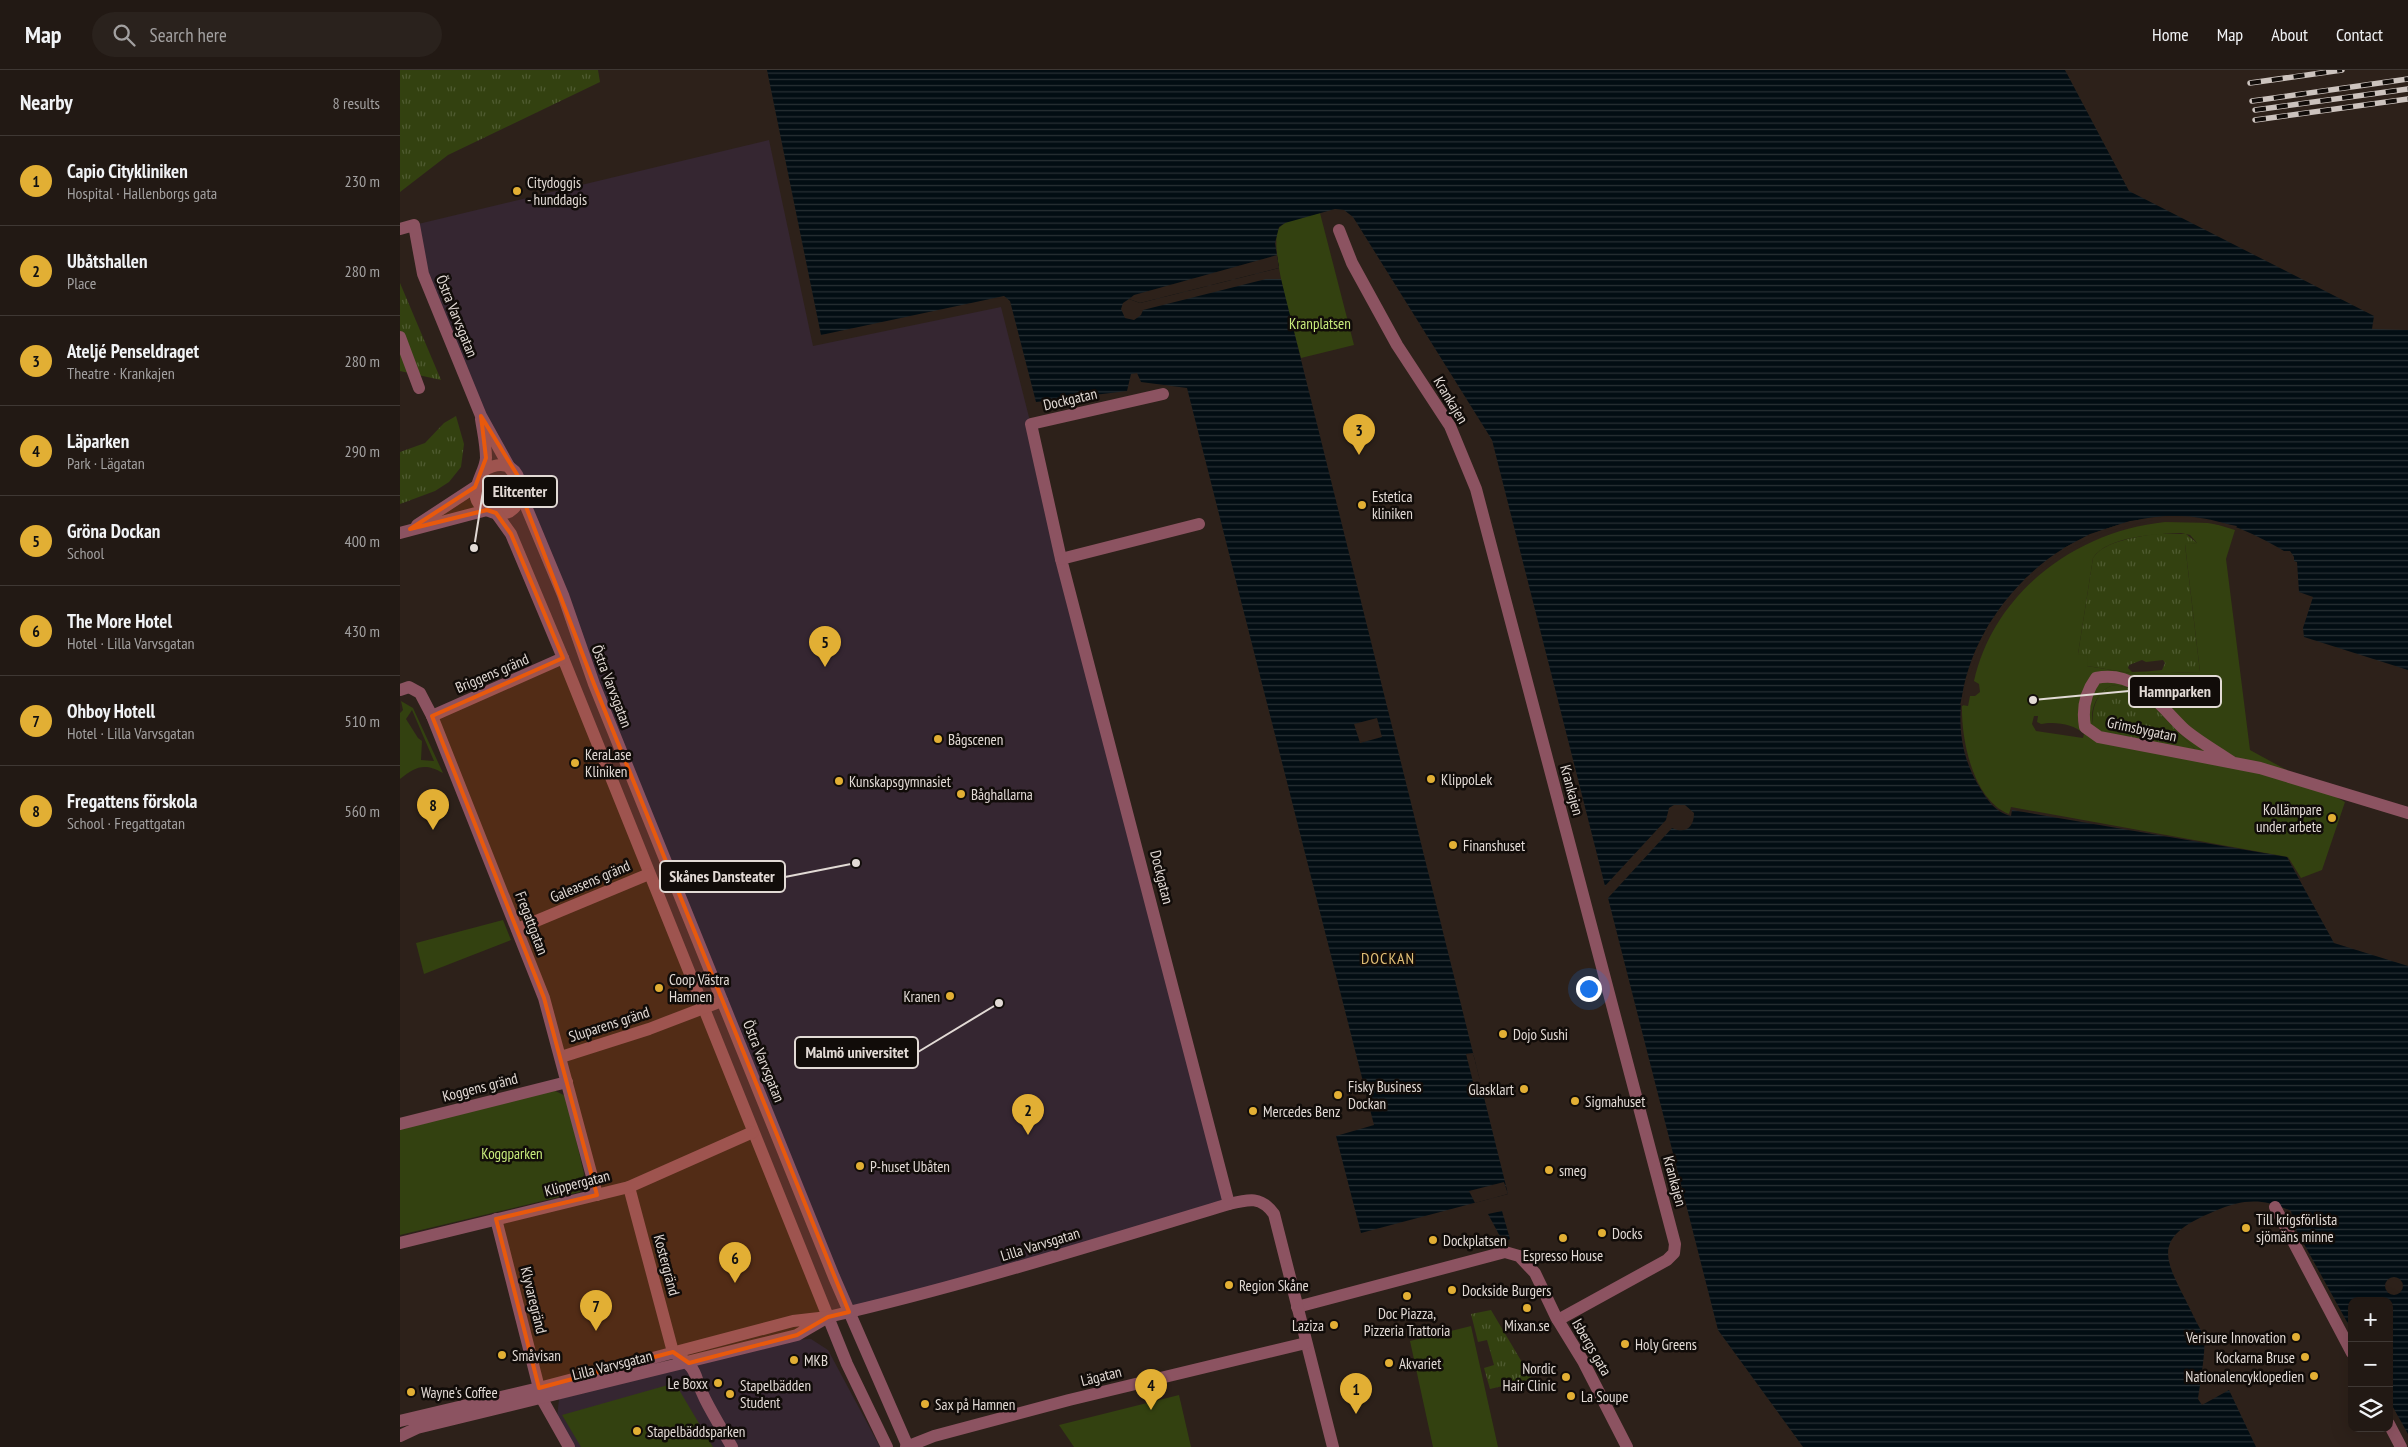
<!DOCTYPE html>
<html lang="en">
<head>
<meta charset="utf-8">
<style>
	:root { --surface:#221914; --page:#2a221d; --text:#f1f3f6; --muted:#a2a0a0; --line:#3f3834; --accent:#e2af34 }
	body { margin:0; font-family:"PT Sans Narrow",sans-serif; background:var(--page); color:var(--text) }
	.controls { position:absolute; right:15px; bottom:15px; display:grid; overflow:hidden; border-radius:10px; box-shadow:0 5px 20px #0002 }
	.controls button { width:45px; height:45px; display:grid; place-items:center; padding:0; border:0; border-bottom:1px solid var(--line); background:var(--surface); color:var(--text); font:25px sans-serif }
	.you { position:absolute; left:1188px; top:918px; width:18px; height:18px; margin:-12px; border:4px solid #fff; border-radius:50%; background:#1a73e8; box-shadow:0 0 0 8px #1a73e833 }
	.badge { display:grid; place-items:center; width:32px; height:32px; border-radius:50%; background:var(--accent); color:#111; font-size:16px; font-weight:700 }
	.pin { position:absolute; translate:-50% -41px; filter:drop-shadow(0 1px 2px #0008) }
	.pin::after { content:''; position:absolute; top:26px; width:18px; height:15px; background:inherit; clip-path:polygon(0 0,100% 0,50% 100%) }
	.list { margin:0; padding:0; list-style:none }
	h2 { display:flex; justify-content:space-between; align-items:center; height:65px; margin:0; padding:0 20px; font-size:21px }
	h2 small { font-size:16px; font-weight:400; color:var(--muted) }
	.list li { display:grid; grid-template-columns:32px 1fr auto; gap:15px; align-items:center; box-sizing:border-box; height:90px; padding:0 20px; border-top:1px solid var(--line) }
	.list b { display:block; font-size:19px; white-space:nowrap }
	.list p { margin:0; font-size:16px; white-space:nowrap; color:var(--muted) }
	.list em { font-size:16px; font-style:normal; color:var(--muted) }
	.icon { flex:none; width:28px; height:28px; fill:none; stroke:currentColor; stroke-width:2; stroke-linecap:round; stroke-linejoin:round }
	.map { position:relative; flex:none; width:2008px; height:1377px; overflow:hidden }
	header { display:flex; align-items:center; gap:30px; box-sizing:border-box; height:70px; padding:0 25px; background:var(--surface); border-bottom:1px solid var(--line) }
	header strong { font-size:24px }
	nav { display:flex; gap:28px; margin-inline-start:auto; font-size:18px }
	.search { width:350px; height:45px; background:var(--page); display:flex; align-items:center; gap:12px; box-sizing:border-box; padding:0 18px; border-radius:28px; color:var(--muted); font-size:19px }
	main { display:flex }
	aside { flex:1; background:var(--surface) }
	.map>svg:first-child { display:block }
	.commercial { fill:#352631 }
	.grass { fill:url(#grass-tufts); fill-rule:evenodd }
	.green { fill:#334110; fill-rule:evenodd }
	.water { fill:url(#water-rules) }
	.pier { fill:#2d211a }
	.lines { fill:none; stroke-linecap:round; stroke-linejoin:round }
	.minor { stroke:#8c5361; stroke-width:12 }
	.rail-casing { stroke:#ccc3be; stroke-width:5.5 }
	.rail { stroke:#110c09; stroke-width:4; stroke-dasharray:11; stroke-linecap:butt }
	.marked { fill:#e8590c; fill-opacity:0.2; stroke:#e8590c; stroke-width:4; stroke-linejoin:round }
	.poi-dot { fill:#e2af34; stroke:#110c09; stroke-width:2 }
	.labels { text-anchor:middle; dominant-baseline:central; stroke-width:5; stroke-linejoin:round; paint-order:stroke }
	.poi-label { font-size:15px; fill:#e2dad5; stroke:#110c09; text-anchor:start }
	.street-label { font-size:15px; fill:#e2dad5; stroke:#110c09 }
	.park-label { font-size:15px; fill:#c8eb7c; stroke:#110c09 }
	.neighbourhood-label { font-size:16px; letter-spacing:1px; fill:#e1be75; stroke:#110c09 }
	.leader { fill:none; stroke:#e2dad5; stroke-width:2 }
	.callout-dot { fill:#e2dad5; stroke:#110c09; stroke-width:2 }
	.callout { fill:#110c09; stroke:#e2dad5; stroke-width:2 }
	.callout-label { font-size:16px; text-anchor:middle; font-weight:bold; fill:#e2dad5 }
</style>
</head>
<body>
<header>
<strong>Map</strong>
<div class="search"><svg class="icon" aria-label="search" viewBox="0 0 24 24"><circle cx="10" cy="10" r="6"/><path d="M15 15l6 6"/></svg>Search here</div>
<nav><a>Home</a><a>Map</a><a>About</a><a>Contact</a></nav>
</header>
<main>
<aside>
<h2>Nearby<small>8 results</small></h2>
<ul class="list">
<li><span class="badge">1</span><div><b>Capio Citykliniken</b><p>Hospital · Hallenborgs gata</p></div><em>230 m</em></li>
<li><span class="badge">2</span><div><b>Ubåtshallen</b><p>Place</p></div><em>280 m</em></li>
<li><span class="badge">3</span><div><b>Ateljé Penseldraget</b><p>Theatre · Krankajen</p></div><em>280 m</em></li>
<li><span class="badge">4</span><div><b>Läparken</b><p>Park · Lägatan</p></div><em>290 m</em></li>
<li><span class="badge">5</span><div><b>Gröna Dockan</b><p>School</p></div><em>400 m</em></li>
<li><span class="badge">6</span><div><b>The More Hotel</b><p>Hotel · Lilla Varvsgatan</p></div><em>430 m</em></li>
<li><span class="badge">7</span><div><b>Ohboy Hotell</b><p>Hotel · Lilla Varvsgatan</p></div><em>510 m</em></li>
<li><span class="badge">8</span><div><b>Fregattens förskola</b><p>School · Fregattgatan</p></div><em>560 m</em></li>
</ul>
</aside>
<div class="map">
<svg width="2008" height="1377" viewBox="0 0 2008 1377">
	<defs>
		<pattern id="grass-tufts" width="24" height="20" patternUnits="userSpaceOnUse" patternTransform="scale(1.25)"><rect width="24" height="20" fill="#334110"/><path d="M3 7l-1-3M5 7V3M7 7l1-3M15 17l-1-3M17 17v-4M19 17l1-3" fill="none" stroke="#505c32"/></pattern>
		<pattern id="water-rules" width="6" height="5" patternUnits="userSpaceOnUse" patternTransform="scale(1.25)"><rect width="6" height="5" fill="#020d13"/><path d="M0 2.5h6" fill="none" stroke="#273034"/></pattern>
	</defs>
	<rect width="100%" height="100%" fill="#2d211a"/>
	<g class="commercial">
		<polygon points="369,70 413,276 601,237 829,1134 428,1247 111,464 78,431 83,401 81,346 23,204 14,155"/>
		<polygon points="411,1269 428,1280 480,1377 174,1377 157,1348 159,1329 391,1270"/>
	</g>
	<g class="grass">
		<polygon points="0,0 198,0 200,12 48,85 0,122"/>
		<polygon points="0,213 41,310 0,301"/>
		<polygon points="56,346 64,374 61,397 49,412 35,421 0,434 0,382 25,373 44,353"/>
		<path d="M1753,464H1786L1797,473L1785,475L1800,602L1737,604L1687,596L1678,584L1693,488C1704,471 1734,468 1753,464ZM1742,590L1746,592L1763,590L1765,593L1762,600C1751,601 1743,602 1732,602L1728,598L1729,595Z"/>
		<path d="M1711,616C1722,615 1733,619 1743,626L1796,680L1709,669L1693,656C1691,641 1696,622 1711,616Z"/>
		<polygon points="1091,1240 1132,1309 1090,1319 1084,1298 1094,1295 1087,1270 1078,1272 1071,1244"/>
	</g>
	<g class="green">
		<path d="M920,143L954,275L901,288C896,267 866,171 880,157C888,148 909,146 920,143Z"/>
		<path d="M1765,452L1812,453L1835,460L1826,489L1850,680L1945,732L1922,800L1901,808L1888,787L1611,737L1609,744C1573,730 1561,670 1562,635L1568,636L1570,626H1575L1580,622L1579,614L1574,611C1594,522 1676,461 1765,452ZM1781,463L1790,465L1797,473L1785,474L1800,602L1737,604L1687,596L1688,586L1678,584L1693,488C1707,466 1757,464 1781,463ZM1711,616C1722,615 1733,619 1743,626L1796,680L1702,667C1699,663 1694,659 1693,654C1689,640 1698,621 1711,616ZM1634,646H1638L1637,652L1641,654C1654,651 1675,654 1684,664L1683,668L1636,661L1632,654Z"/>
		<path d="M1,631L13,638L43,703C24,692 15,697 0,709V643L3,640ZM12,640L34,691L21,690L22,671L18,668L6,649Z"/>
		<polygon points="103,850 111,870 24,904 16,873"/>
		<polygon points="151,1019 166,1026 184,1104 180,1122 0,1165 0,1057"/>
		<polygon points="1071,1256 1098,1377 1033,1377 1010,1271"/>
		<polygon points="275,1313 313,1377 181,1377 162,1345"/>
		<polygon points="779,1325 791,1377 674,1377 659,1355"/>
	</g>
	<g class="water">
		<path d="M367,0H1665L1729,121L1974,246L1972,259L2008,260V600L1904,567L1903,558L1913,527L1899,522L1897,492L1894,491V487L1890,481H1884C1842,456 1805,442 1755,447C1724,451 1692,462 1666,477C1590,522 1530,630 1577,713C1586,728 1594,742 1611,746L1612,740L1887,787L1934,873L2008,896V1364L1989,1330V1231H1952V1261L1894,1156L1891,1141C1862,1128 1844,1129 1815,1141C1744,1170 1768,1192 1794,1247C1797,1254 1802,1261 1804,1268C1806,1280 1800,1315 1798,1329L1802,1335L1829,1320L1856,1377H1403L1318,1260L1208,828L1272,758C1285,764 1294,758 1294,743L1285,735H1274L1269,738L1266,750L1205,816L1092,370L953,147L944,140L935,139L885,153L879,157L875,173L879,198L740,233L729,229L723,233L721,239L725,248L734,250L741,245L743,240L866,209H881L1108,1124L961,1163L936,1066L974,1055L787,318L741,312L737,303L731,304L727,321L636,332L610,231L604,226L421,265Z"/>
		<polygon points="1102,1141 1110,1169 1103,1172 1088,1144"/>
	</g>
	<g class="pier">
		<polygon points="877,185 879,198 740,233 729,229 734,225"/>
		<polygon points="1768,446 1792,447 1837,456 1836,458 1791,450 1753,450 1704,462 1665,480 1628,510 1591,555 1578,583 1565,617 1563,636 1560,635 1567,606 1575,582 1589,554 1626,508 1664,478 1690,464 1730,451"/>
		<polygon points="977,648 982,667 960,673 954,654"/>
		<polygon points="1073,983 1082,1018 1075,1020 1066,984"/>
		<polygon points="1104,1112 1108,1124 1075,1133 1069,1121"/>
		<circle cx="1994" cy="1216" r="9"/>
	</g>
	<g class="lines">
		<g class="minor">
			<polyline points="0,159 14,155 23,204 81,346 111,400"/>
			<polyline points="939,160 952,193 997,275 1050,356 1076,419 1275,1174 1274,1183 1267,1190 1158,1250"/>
			<polyline points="0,267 19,318"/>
			<path d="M81,349C83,362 86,375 86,388C85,406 61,428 89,441C133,460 131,372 83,401"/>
			<polyline points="122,418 125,434 163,525 194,614 434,1207 508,1377"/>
			<polyline points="96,443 111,464 163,588 447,1294 487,1377"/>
			<polyline points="799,454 661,489 829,1134"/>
			<polyline points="17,455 75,417"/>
			<polyline points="0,463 87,440"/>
			<polyline points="661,489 631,354 763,324"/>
			<polyline points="0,620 9,617 20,623 32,646 144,928 197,1125"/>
			<polyline points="32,646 163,588"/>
			<path d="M1832,692C1816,681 1798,671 1784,659C1758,634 1737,600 1696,608C1685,623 1682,640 1685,657L1699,667L1860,698L2008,743"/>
			<polyline points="117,859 249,804"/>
			<polyline points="161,987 249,959 322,931"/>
			<polyline points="0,1054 167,1012"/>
			<path d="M229,1117L273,1282C301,1301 292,1303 305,1329C313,1345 323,1361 332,1377"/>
			<polyline points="1875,1137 1952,1283"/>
			<polyline points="96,1149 139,1318"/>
			<polyline points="0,1173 229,1117 353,1062"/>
			<polyline points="897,1237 1105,1182 1119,1186 1135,1203 1156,1247 1183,1291 1227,1377"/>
			<path d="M428,1247C563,1216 696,1174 829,1134C849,1129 861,1126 874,1144L933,1377"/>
			<polyline points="142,1329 169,1377"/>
			<polyline points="0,1351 139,1318 393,1251 428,1247 397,1265 389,1267 17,1358 0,1366"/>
			<polyline points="1989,1354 2001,1377"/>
			<polyline points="506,1377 534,1366 669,1330 906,1273"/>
		</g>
		<g class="rail-casing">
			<g id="rail">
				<polyline points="1850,13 1942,0"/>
				<polyline points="1852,31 2008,9"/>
				<polyline points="1855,40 2008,19"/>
				<polyline points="1855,50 2008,29"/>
			</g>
		</g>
		<use href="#rail" class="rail"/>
	</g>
	<path class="marked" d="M81,346L121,411L125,434L194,614L449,1242L428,1247L397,1265L289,1293L273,1282L139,1318L96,1149L197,1125L144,928L32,646L163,588L111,464L96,443L87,440L10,459L75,417L86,388Z"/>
	<g class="poi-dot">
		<circle cx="117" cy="121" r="5"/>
		<circle cx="962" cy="435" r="5"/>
		<circle cx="538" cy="669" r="5"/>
		<circle cx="175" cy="693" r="5"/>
		<circle cx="1031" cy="709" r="5"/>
		<circle cx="439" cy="711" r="5"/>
		<circle cx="561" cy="724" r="5"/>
		<circle cx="1932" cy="748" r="5"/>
		<circle cx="1053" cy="775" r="5"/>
		<circle cx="259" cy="918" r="5"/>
		<circle cx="550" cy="926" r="5"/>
		<circle cx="1103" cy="964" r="5"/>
		<circle cx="1124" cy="1019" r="5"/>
		<circle cx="938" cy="1025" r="5"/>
		<circle cx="1175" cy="1031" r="5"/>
		<circle cx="853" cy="1041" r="5"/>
		<circle cx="460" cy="1096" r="5"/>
		<circle cx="1149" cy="1100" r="5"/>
		<circle cx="1846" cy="1158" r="5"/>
		<circle cx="1202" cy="1163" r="5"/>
		<circle cx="1163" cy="1168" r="5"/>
		<circle cx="1033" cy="1170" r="5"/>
		<circle cx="829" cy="1215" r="5"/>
		<circle cx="1052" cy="1220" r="5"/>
		<circle cx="1007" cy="1226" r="5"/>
		<circle cx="1127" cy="1238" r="5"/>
		<circle cx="934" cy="1255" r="5"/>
		<circle cx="1896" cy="1267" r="5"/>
		<circle cx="1225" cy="1274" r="5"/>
		<circle cx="102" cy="1285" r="5"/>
		<circle cx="1905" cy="1287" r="5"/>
		<circle cx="394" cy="1290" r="5"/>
		<circle cx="989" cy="1293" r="5"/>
		<circle cx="1914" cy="1306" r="5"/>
		<circle cx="1166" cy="1307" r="5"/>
		<circle cx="318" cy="1313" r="5"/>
		<circle cx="11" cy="1322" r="5"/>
		<circle cx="330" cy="1324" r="5"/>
		<circle cx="1171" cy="1326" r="5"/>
		<circle cx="525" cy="1334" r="5"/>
		<circle cx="237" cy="1361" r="5"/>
	</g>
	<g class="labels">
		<g class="poi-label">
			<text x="127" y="112">Citydoggis<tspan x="127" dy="17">- hunddagis</tspan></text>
			<text x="972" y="426">Estetica<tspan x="972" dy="17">kliniken</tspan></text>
			<text x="548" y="669">Bågscenen</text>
			<text x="185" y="684">KeraLase<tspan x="185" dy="17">Kliniken</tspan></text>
			<text x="1041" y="709">KlippoLek</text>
			<text x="449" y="711">Kunskapsgymnasiet</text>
			<text x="571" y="724">Båghallarna</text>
			<text x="1922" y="739" text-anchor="end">Kollämpare<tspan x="1922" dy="17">under arbete</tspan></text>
			<text x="1063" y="775">Finanshuset</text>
			<text x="269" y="909">Coop Västra<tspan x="269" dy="17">Hamnen</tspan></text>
			<text x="540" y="926" text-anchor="end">Kranen</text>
			<text x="1113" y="964">Dojo Sushi</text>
			<text x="948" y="1016">Fisky Business<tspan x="948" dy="17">Dockan</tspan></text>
			<text x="1114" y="1019" text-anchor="end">Glasklart</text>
			<text x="1185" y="1031">Sigmahuset</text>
			<text x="863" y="1041">Mercedes Benz</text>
			<text x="470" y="1096">P-huset Ubåten</text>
			<text x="1159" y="1100">smeg</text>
			<text x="1856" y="1149">Till krigsförlista<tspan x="1856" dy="17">sjömäns minne</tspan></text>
			<text x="1212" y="1163">Docks</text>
			<text x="1043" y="1170">Dockplatsen</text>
			<text x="1163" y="1185" text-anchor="middle">Espresso House</text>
			<text x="839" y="1215">Region Skåne</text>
			<text x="1062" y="1220">Dockside Burgers</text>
			<text x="1007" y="1243" text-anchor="middle">Doc Piazza,<tspan x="1007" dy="17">Pizzeria Trattoria</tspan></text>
			<text x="924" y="1255" text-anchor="end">Laziza</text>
			<text x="1127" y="1255" text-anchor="middle">Mixan.se</text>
			<text x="1886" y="1267" text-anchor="end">Verisure Innovation</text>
			<text x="1235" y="1274">Holy Greens</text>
			<text x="112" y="1285">Småvisan</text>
			<text x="1895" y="1287" text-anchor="end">Kockarna Bruse</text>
			<text x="404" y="1290">MKB</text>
			<text x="999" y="1293">Akvariet</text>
			<text x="1156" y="1298" text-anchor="end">Nordic<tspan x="1156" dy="17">Hair Clinic</tspan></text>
			<text x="1904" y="1306" text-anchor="end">Nationalencyklopedien</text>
			<text x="308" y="1313" text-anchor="end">Le Boxx</text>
			<text x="340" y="1315">Stapelbädden<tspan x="340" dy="17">Student</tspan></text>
			<text x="21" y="1322">Wayne's Coffee</text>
			<text x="1181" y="1326">La Soupe</text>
			<text x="535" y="1334">Sax på Hamnen</text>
			<text x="247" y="1361">Stapelbäddsparken</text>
		</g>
		<g class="street-label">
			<text transform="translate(57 246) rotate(68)">Östra Varvsgatan</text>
			<text transform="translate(670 329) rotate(-13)">Dockgatan</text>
			<text transform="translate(1051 330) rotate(59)">Krankajen</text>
			<text transform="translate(92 603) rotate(-23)">Briggens gränd</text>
			<text transform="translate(212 616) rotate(69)">Östra Varvsgatan</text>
			<text transform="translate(1742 659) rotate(12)">Grimsbygatan</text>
			<text transform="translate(1172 720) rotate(75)">Krankajen</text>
			<text transform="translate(762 807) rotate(76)">Dockgatan</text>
			<text transform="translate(190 811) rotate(-23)">Galeasens gränd</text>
			<text transform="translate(132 853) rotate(69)">Fregattgatan</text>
			<text transform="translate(209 954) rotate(-18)">Sluparens gränd</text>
			<text transform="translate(364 991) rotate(68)">Östra Varvsgatan</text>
			<text transform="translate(80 1017) rotate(-14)">Koggens gränd</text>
			<text transform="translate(1275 1111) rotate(75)">Krankajen</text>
			<text transform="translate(177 1113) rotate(-14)">Klippergatan</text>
			<text transform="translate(640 1174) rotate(-17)">Lilla Varvsgatan</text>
			<text transform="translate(267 1195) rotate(75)">Kostergränd</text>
			<text transform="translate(134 1230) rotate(76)">Klyvaregränd</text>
			<text transform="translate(1192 1277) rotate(60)">Isbergs gata</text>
			<text transform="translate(212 1295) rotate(-14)">Lilla Varvsgatan</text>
			<text transform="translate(701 1306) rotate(-14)">Lägatan</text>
		</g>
		<g class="park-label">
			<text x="920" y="253">Kranplatsen</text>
			<text x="112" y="1083">Koggparken</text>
		</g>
		<g class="neighbourhood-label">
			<text x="988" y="888">DOCKAN</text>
		</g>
	</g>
	<path class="leader" d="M74 478L83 421M1633 630L1729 621M456 793L385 807M599 933L518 982"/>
	<g class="callout-dot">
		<circle cx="74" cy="478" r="5"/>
		<circle cx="1633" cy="630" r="5"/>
		<circle cx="456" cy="793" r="5"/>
		<circle cx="599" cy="933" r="5"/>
	</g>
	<g class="callout">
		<rect x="83" y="406" width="74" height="31" rx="5"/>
		<rect x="1729" y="606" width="92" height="31" rx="5"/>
		<rect x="260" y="791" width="125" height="31" rx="5"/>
		<rect x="395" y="967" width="123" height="31" rx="5"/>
	</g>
	<g class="callout-label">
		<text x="120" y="427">Elitcenter</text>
		<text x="1775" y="627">Hamnparken</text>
		<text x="322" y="812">Skånes Dansteater</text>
		<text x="457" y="988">Malmö universitet</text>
	</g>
</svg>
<div class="controls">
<button>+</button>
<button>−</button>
<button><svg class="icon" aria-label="layers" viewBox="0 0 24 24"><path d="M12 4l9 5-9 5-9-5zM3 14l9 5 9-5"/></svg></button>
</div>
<div class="you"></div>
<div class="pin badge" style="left:956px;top:1344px">1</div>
<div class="pin badge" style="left:628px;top:1065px">2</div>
<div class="pin badge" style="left:959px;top:385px">3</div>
<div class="pin badge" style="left:751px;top:1340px">4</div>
<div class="pin badge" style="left:425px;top:597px">5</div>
<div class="pin badge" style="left:335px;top:1213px">6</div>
<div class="pin badge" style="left:196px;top:1261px">7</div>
<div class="pin badge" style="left:33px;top:760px">8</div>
</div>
</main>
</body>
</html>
